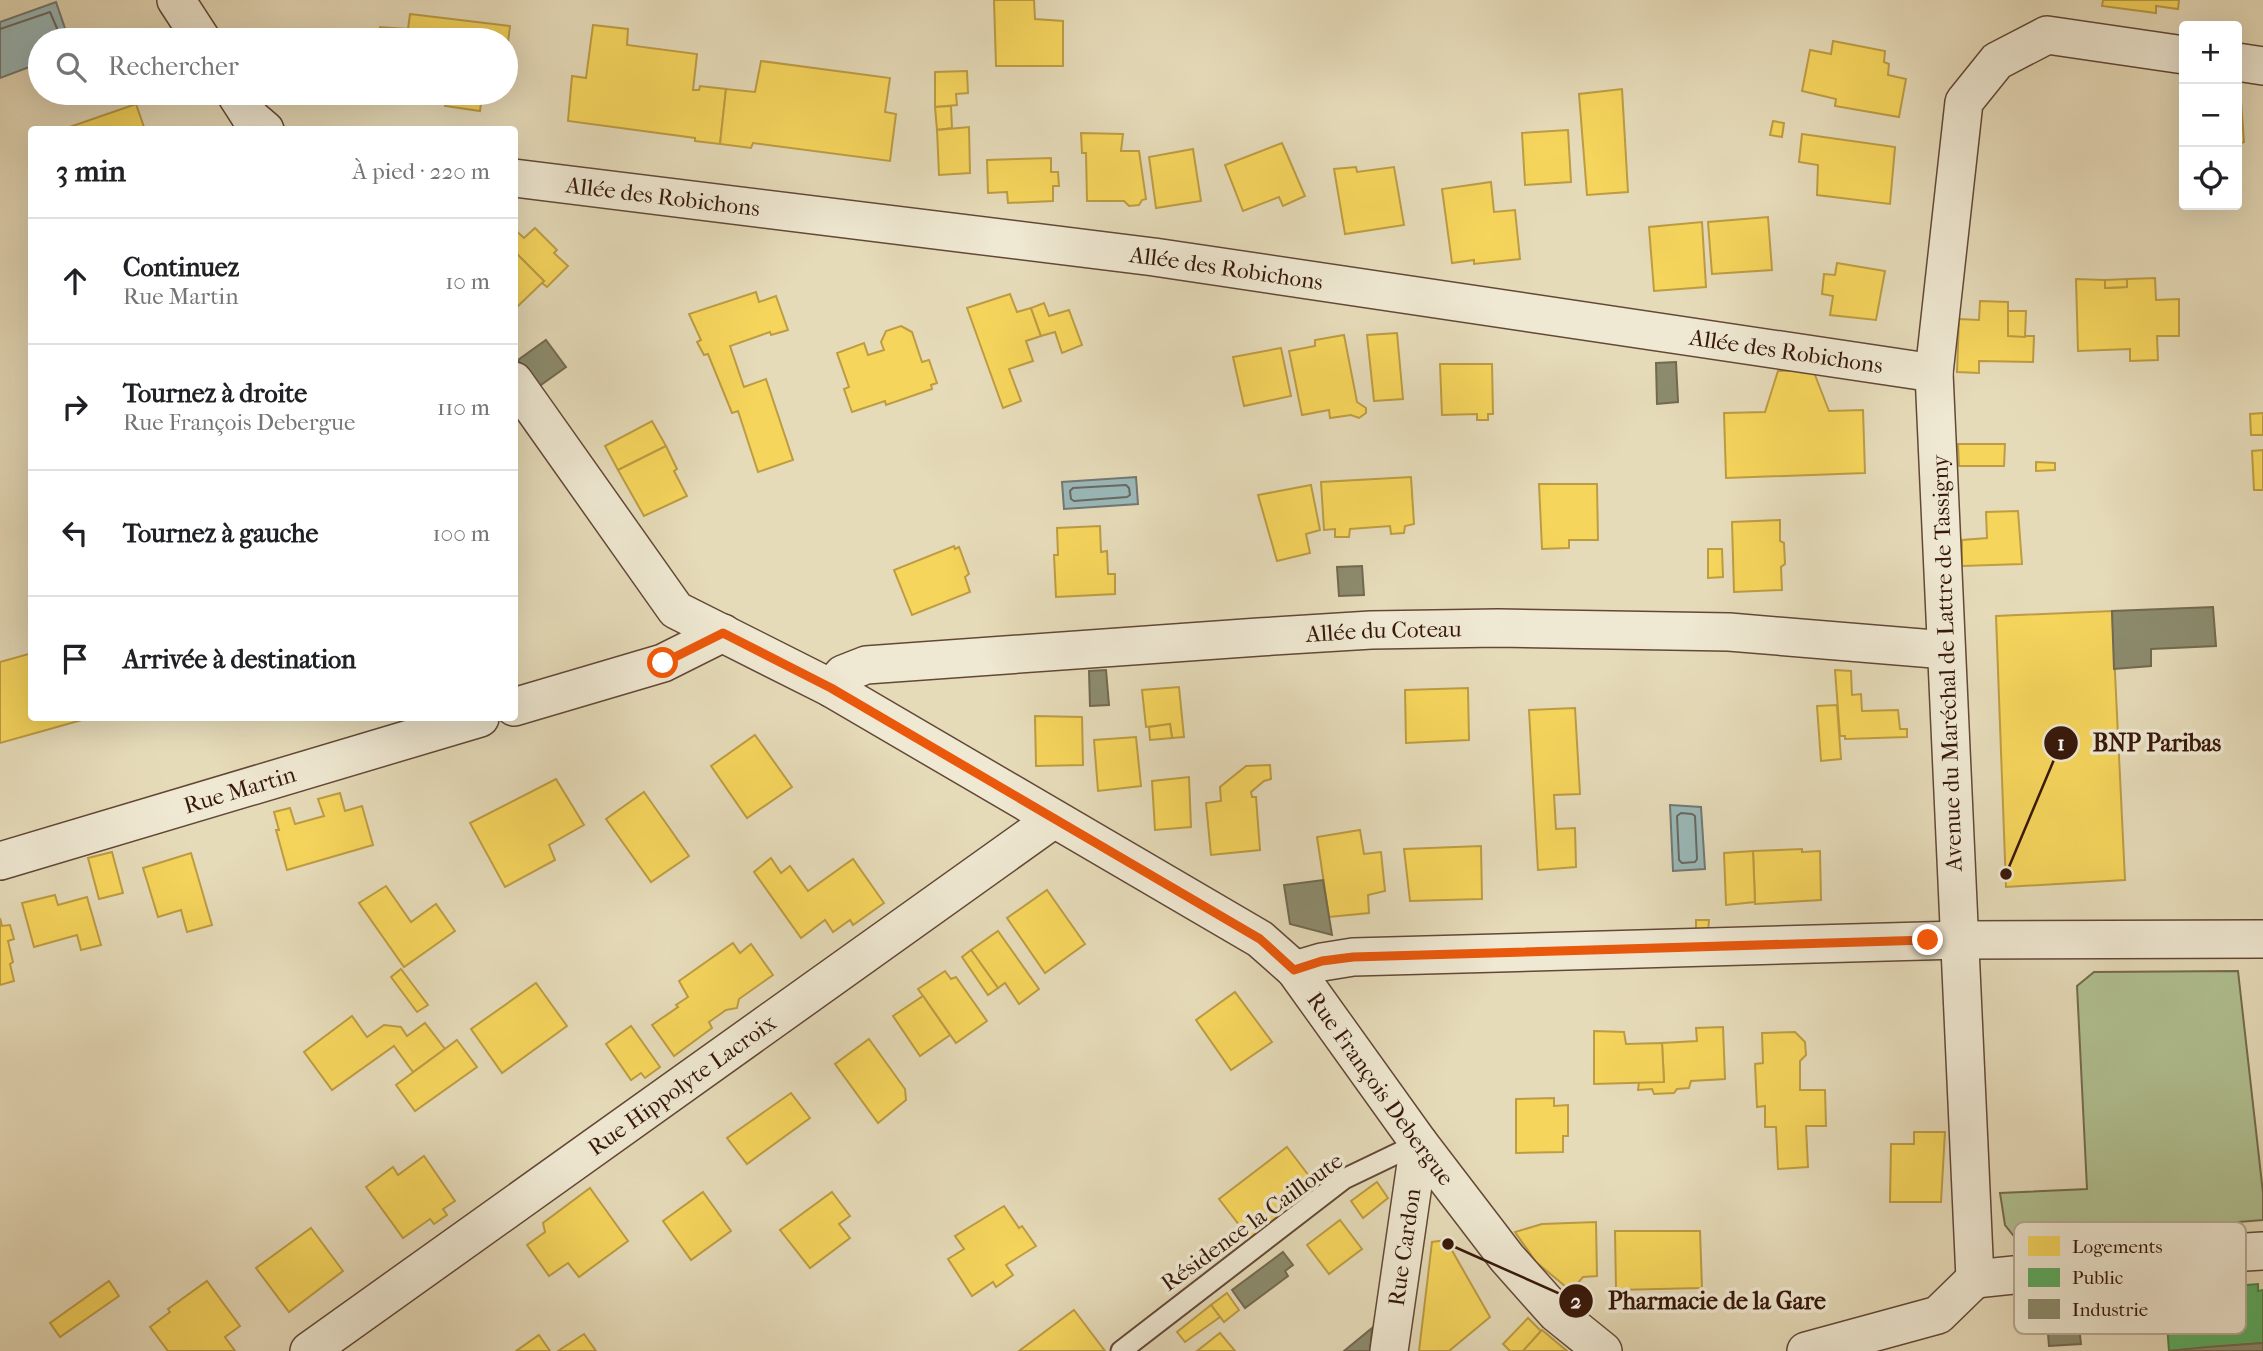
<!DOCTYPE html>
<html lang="fr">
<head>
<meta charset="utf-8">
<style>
	:root { --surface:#fff; --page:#f6f6f6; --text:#202124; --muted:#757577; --line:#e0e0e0 }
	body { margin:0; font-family:"IM FELL French Canon",serif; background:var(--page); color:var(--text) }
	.controls { position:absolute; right:21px; top:21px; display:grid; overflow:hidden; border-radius:7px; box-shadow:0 7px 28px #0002 }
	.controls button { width:63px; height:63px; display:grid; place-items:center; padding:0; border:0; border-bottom:2px solid var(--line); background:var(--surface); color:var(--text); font:35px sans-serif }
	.stop { position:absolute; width:21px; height:21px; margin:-16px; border:5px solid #ea580c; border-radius:50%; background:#fff }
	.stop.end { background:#ea580c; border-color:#fff; box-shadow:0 2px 7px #0008 }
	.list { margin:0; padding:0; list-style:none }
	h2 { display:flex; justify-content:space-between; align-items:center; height:91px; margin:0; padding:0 28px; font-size:30px }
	h2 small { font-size:23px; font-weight:400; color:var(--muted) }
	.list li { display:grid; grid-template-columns:46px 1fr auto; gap:21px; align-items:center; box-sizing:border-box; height:126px; padding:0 28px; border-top:2px solid var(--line) }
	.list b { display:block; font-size:26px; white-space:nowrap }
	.list p { margin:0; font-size:23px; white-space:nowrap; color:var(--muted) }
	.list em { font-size:23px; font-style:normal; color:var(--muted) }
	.icon { flex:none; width:38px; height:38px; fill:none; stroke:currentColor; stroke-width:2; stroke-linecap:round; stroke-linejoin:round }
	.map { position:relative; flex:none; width:2263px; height:1351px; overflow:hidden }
	.search { position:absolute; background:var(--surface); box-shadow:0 7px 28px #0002; left:28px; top:28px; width:490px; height:77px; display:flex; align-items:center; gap:18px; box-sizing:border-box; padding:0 24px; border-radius:38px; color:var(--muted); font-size:26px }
	.panel { position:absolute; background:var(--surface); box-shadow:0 7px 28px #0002; left:28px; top:126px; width:490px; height:595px; border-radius:7px }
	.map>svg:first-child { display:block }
	.green { fill:#b1c192; stroke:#746c4e; stroke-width:2 }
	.water { fill:#9ab9b9; stroke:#727873; stroke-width:2 }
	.homes { fill:#f6d55c; stroke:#bd9c43; stroke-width:2 }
	.public { fill:#5aae61; stroke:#508147; stroke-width:2 }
	.industry { fill:#8c8c6e; stroke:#726950; stroke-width:2 }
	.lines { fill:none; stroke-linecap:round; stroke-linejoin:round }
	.shore { stroke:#686862; stroke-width:2 }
	.service-casing { stroke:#634836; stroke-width:23 }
	.minor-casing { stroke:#634836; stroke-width:40 }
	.service { stroke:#efe8d2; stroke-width:19 }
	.minor { stroke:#efe8d2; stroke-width:37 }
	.route { stroke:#ea580c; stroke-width:9 }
	.labels { text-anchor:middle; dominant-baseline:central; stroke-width:7; stroke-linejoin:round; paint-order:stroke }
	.street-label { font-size:23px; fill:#37170a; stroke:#efe8d2 }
	.key { fill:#efe8d2; stroke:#b8a996; stroke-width:2 }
	.key-label { font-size:19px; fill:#37170a }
	.leader { fill:none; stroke:#37170a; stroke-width:2.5 }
	.callout-dot { fill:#37170a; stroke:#efe8d2; stroke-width:2.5 }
	.mark-label { font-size:21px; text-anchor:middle; font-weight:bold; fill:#fff }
	.callout-label { font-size:24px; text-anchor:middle; font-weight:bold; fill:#37170a; stroke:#efe8d2; stroke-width:7; stroke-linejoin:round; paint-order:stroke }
</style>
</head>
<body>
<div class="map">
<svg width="2263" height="1351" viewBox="0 0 2263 1351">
	<rect width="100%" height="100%" fill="#e6dbb9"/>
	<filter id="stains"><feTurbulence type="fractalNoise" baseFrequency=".00286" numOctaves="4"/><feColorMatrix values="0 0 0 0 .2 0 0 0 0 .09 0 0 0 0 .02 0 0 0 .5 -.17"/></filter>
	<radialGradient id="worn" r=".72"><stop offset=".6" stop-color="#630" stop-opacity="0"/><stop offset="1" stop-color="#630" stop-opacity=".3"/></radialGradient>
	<polygon class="green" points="2238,971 2263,1193 2263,1220 2017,1240 2005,1225 2000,1193 2087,1189 2077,986 2094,972"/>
	<g class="water">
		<polygon points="56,2 69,40 40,40 40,63 0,78 0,22"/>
		<polygon points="1136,477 1138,504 1064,509 1062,482"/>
		<polygon points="1670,805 1701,807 1705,869 1673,871"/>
	</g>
	<g class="homes">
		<polygon points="994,0 1034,0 1035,19 1063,21 1063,66 996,66"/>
		<polygon points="2103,0 2179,0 2178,9 2156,6 2156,13 2102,6"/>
		<polygon points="410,14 510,26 506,58 506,40 378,40 380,27 408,29"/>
		<polygon points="593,25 628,29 627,45 697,54 693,90 699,90 700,86 726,89 720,144 695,141 695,138 568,121 572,76 586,78"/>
		<polygon points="1833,41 1885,51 1884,62 1889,64 1888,75 1906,79 1899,117 1835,106 1836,99 1802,91 1810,50 1831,54"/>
		<polygon points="761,61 890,78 885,112 896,114 890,161 753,143 751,148 720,144 726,89 755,92"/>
		<polygon points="967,71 968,93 956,94 957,105 935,107 935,72"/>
		<polygon points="1622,89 1628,192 1587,195 1579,94"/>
		<polygon points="376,93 501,93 500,97 482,95 480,111 445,106 445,100"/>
		<polygon points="2241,101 2244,142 2241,143 2241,159 2237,159 2237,102"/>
		<polygon points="136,104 145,130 61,130"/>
		<polygon points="951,106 952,128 937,130 935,107"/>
		<polygon points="1773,121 1784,123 1782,137 1770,135"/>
		<polygon points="969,127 970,173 939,175 937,130"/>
		<polygon points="1568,130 1571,182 1525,185 1522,133"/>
		<polygon points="1081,133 1123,134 1121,151 1139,151 1146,199 1142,200 1139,205 1129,206 1124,201 1087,201 1086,153 1082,153"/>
		<polygon points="1802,134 1895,147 1890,204 1817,195 1818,165 1799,162"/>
		<polygon points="1282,143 1305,196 1283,206 1279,197 1243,211 1225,165"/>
		<polygon points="1193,149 1201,201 1156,208 1149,157"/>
		<polygon points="1051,158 1051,172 1058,172 1059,186 1053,186 1053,201 1008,203 1007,192 988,193 987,160"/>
		<polygon points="1356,167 1357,172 1394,167 1404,225 1345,234 1334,169"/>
		<polygon points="1491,182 1494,212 1515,210 1520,259 1474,264 1474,260 1452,263 1442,189"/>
		<polygon points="1768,217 1772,270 1712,274 1708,222"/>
		<polygon points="1702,222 1706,287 1654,291 1649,227"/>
		<polygon points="535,228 557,250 554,253 568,266 547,287 542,283 544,281 514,251 514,229 524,238"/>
		<polygon points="514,251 544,281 514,310"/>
		<polygon points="1837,263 1885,271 1876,320 1830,315 1833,296 1822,294 1824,274 1835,275"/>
		<polygon points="2155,278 2156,300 2179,299 2179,336 2157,336 2158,360 2130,361 2130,349 2078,351 2076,279 2105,280 2105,288 2127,287 2127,279"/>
		<polygon points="2127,279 2127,287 2105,288 2105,280"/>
		<polygon points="756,292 759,302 776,296 788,330 771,335 770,332 730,346 744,387 766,379 793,460 758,472 738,411 732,413 708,354 704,355 697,342 701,340 689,314"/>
		<polygon points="1010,294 1017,312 1031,308 1041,336 1026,341 1033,361 1009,369 1021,401 1003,408 967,308"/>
		<polygon points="1980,301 2008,302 2008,336 2034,336 2033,362 1979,361 1979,373 1957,372 1959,319 1979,320"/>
		<polygon points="1044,303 1049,316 1069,310 1082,345 1062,353 1055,332 1041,336 1031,308"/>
		<polygon points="2008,311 2026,311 2025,337 2008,336"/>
		<polygon points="901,326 912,332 922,362 929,360 937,383 931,385 932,389 886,405 885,401 852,412 844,389 849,387 837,353 864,343 868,355 884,350 881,342 886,331"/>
		<polygon points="1397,333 1403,399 1374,401 1367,335"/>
		<polygon points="1344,335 1357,402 1366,408 1366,413 1359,418 1351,415 1330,418 1329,410 1302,415 1289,351 1315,346 1315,340"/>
		<polygon points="1281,348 1291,396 1244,406 1233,357"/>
		<polygon points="1440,364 1492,364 1493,414 1488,414 1488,420 1477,420 1477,414 1442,415"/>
		<polygon points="1813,370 1829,411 1863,410 1865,473 1726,478 1724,413 1765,412 1778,371"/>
		<polygon points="2263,413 2263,435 2251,435 2250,414"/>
		<polygon points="652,421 666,446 618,470 605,446"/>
		<polygon points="1958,444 2005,444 2004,466 1959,466"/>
		<polygon points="666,446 677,469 674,471 687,496 644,516 618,470"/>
		<polygon points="2263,450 2263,490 2254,490 2252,451"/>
		<polygon points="2036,462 2055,463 2055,470 2036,471"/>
		<polygon points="1411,477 1414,524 1405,526 1404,533 1391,534 1390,526 1350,529 1349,537 1335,537 1335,529 1324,530 1321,482"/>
		<polygon points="1539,484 1597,484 1598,540 1569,540 1569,548 1542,549"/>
		<polygon points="1311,485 1320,530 1306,534 1310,553 1277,561 1258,495"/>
		<polygon points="2018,511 2022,564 1962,566 1962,540 1987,538 1986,512"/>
		<polygon points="1780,520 1780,541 1784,543 1785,564 1781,567 1782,590 1734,592 1732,522"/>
		<polygon points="1100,526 1101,552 1107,551 1108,574 1115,574 1115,594 1056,597 1054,555 1058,555 1057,528"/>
		<polygon points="954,546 955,549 959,547 969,574 965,577 970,592 912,615 894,570"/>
		<polygon points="1708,549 1722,549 1723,577 1708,578"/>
		<polygon points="2112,611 2125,880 2006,887 1996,616"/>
		<polygon points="32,653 32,718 89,718 0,743 0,662"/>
		<polygon points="1835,670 1851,671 1852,695 1861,694 1862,711 1898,710 1900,729 1907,729 1907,737 1845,739 1845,736 1840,736"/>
		<polygon points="1179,687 1184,737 1172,738 1170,724 1146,727 1142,690"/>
		<polygon points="1468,688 1469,740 1406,743 1405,690"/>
		<polygon points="1837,705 1841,759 1821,761 1817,706"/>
		<polygon points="1575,708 1580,794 1554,795 1556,829 1575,828 1576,867 1538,870 1529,710"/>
		<polygon points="1035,716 1082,717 1083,765 1036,766"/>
		<polygon points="1170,724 1172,738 1150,740 1149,727"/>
		<polygon points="755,735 792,787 747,818 711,766"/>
		<polygon points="1136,737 1141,786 1098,791 1094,740"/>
		<polygon points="1270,765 1271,779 1264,781 1251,792 1252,797 1256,797 1260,850 1211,855 1206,803 1221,801 1220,787 1246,766"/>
		<polygon points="1189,777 1191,827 1155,830 1152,781"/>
		<polygon points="556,779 584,825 549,845 555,860 505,887 470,823"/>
		<polygon points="644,792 689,856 651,882 606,819"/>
		<polygon points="340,793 345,811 362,806 373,845 287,870 276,830 279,830 274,812 290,808 295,824 324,816 318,799"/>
		<polygon points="1360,830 1364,854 1381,852 1385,891 1368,895 1369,913 1329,917 1317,837"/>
		<polygon points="1481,846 1482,899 1410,901 1404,849"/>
		<polygon points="1802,849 1802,852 1820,851 1821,900 1755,904 1753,851"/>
		<polygon points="1753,851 1755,902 1726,905 1724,853"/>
		<polygon points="112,852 123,893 99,899 88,858"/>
		<polygon points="191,853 212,925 187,932 181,910 158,917 143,868"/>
		<polygon points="771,858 781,873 790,866 808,891 853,859 884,903 853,925 850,920 833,932 825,920 801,938 754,872"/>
		<polygon points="386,886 411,922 436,904 455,931 404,967 359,903"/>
		<polygon points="1047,890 1085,944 1045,973 1007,918"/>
		<polygon points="55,895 58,905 87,897 101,945 81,950 77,935 34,947 22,903"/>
		<polygon points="0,918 2,926 10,925 14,939 8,941 13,962 10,964 14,981 0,985"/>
		<polygon points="1696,920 1709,920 1708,933 1696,933"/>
		<polygon points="998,931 1039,989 1019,1004 1005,983 998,988 971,950"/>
		<polygon points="733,943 740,953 751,944 773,975 739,999 737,1008 726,1010 709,1022 712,1028 674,1056 652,1025 678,1007 676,1005 688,997 679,981"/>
		<polygon points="971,950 998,988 988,995 962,957"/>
		<polygon points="401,969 428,1005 417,1012 391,977"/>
		<polygon points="945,971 951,979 956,977 987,1021 956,1043 918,989"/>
		<polygon points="536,983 567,1026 502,1073 471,1029"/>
		<polygon points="1235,992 1272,1042 1231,1070 1196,1020"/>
		<polygon points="923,996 950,1035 920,1056 893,1016"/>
		<polygon points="352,1016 367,1037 384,1025 401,1027 407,1036 425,1023 445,1049 413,1072 394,1046 332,1090 304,1052"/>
		<polygon points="631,1026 660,1067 645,1078 641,1073 631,1080 606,1044"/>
		<polygon points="1723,1027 1725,1079 1691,1081 1689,1088 1677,1089 1674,1093 1654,1094 1652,1089 1638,1090 1639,1082 1664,1082 1662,1043 1697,1041 1696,1028"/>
		<polygon points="1594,1031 1624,1032 1626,1044 1662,1043 1664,1082 1594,1084"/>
		<polygon points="1795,1032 1805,1042 1806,1055 1800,1061 1800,1090 1825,1090 1826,1126 1806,1126 1808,1167 1778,1169 1776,1127 1765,1127 1765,1106 1757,1107 1755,1064 1763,1063 1762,1033"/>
		<polygon points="869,1039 905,1089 906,1100 878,1123 835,1064"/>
		<polygon points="457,1040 477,1067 415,1111 396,1085"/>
		<polygon points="791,1093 810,1118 747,1164 727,1138"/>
		<polygon points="1554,1098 1554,1106 1568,1105 1568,1136 1563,1136 1563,1152 1516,1153 1516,1099"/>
		<polygon points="1914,1132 1945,1132 1941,1202 1890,1202 1891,1144 1914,1144"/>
		<polygon points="1287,1147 1319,1189 1251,1240 1219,1199"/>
		<polygon points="424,1156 455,1201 443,1209 447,1215 434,1224 430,1219 403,1238 366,1187 393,1167 398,1175"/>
		<polygon points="1377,1182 1388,1198 1363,1218 1351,1201"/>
		<polygon points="590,1188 628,1241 579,1277 568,1263 549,1276 527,1245 545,1232 543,1223"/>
		<polygon points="703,1192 731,1231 691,1260 663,1221"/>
		<polygon points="832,1192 850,1216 839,1224 850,1238 810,1268 780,1230"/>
		<polygon points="1004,1206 1019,1228 1022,1226 1036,1246 1006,1265 1013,1275 996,1287 993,1282 972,1296 948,1259 964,1249 955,1236"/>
		<polygon points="1340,1220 1362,1249 1329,1274 1307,1245"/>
		<polygon points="1596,1222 1597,1276 1583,1277 1571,1291 1536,1262 1515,1232 1542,1224"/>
		<polygon points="311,1228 343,1271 289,1312 256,1268"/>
		<polygon points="1615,1231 1700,1231 1702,1288 1616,1290"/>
		<polygon points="1446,1240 1490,1317 1449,1351 1419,1351 1432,1242"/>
		<polygon points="109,1281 119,1296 60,1337 50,1323"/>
		<polygon points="207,1281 240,1326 225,1337 235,1351 168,1351 150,1327 170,1312 168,1309"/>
		<polygon points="1227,1293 1239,1310 1224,1322 1211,1305"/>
		<polygon points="1211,1305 1220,1317 1185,1342 1177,1332"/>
		<polygon points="1074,1310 1105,1351 1019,1351"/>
		<polygon points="1528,1318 1541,1331 1523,1351 1510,1351 1503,1344"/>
		<polygon points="1542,1330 1567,1351 1523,1351"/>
		<polygon points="1220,1333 1235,1351 1197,1351"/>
		<polygon points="584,1334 596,1351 558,1351"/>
		<polygon points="539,1335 550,1351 516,1351"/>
	</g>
	<polygon class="public" points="2258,1284 2258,1291 2263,1290 2263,1343 2169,1351 2165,1298 2196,1296 2195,1289"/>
	<g class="industry">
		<polygon points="546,340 566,367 538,387 518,360"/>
		<polygon points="1676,362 1678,402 1657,404 1656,363"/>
		<polygon points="1362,566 1364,595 1339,596 1337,567"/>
		<polygon points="2213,607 2216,646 2151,649 2151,666 2114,669 2112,611"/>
		<polygon points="1106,670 1109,705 1090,706 1089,671"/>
		<polygon points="1323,880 1332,935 1290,924 1284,885"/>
		<polygon points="1283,1252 1293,1265 1285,1271 1288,1276 1245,1308 1232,1290"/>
		<polygon points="2078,1319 2081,1344 2049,1346 2047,1322"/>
		<polygon points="1372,1328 1370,1351 1344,1351"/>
		<polygon points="2263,1343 2263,1351 2169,1351 2207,1347"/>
	</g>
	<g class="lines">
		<g class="shore">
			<polyline points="0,29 50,12 62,40"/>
			<polygon points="1126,485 1129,488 1130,495 1127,497 1074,501 1071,499 1070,491 1073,488"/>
			<polygon points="1681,813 1692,814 1695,816 1697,859 1695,862 1682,863 1679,860 1677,816"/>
		</g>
		<g class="service-casing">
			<polyline id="service" points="1121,1351 1344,1179 1419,1143"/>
		</g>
		<g class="minor-casing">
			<g id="minor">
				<polyline points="176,0 202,40"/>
				<polyline points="2237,62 2263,66"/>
				<polyline points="235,93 251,118 265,130"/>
				<path id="s1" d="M514,178L1154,257L1934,373"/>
				<path id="s2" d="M514,381L676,610L831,688L1260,939L1295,970L1419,1143L1507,1258L1556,1313L1603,1351"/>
				<path id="s3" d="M831,688L843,674L866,665L1259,637L1371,630L1498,628L1729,632L1946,650"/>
				<polyline points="514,707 663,663 723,633"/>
				<path id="s4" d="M0,861L480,718"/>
				<polyline points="1295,970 1322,962 1353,957 1959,940 2263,939"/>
				<polyline points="1975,1279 1934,373 1964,102 1997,61 2047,35 2184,55"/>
				<polyline points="1975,1279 2212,1254 2263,1251"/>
				<path id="s5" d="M309,1351L1054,819"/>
				<path id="s6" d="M1389,1351L1419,1143"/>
				<polyline points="1806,1351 1938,1315 1975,1279"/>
			</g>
		</g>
		<use href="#service" class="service"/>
		<use href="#minor" class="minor"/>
	</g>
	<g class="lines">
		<polyline class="route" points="663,663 723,633 831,688 1260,939 1294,970 1322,961 1353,957 1928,940"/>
	</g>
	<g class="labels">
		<g class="street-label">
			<text stroke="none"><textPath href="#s1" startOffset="150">Allée des Robichons</textPath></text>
			<text stroke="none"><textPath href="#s1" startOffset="718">Allée des Robichons</textPath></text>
			<text stroke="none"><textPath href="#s1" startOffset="1284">Allée des Robichons</textPath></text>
			<text stroke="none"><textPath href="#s3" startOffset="562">Allée du Coteau</textPath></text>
			<text transform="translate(1947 663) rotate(-92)">Avenue du Maréchal de Lattre de Tassigny</text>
			<text stroke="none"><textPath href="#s4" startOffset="250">Rue Martin</textPath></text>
			<text stroke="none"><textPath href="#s5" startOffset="458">Rue Hippolyte Lacroix</textPath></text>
			<text stroke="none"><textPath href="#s2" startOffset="1144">Rue François Debergue</textPath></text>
			<text transform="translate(1252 1222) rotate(-36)">Résidence la Cailloute</text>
			<text stroke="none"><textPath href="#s6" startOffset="105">Rue Cardon</textPath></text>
		</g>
	</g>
	<rect x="2014" y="1222" width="232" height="112" rx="10" class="key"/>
	<rect x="2028" y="1236" width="32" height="20" fill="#f6d55c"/>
	<rect x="2028" y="1268" width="32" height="19" fill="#5aae61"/>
	<rect x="2028" y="1299" width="32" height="20" fill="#8c8c6e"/>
	<g class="key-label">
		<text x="2072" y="1253">Logements</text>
		<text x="2072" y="1284">Public</text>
		<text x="2072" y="1316">Industrie</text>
	</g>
	<path class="leader" d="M2006 874L2061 743M1448 1244L1576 1301"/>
	<g class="callout-dot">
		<circle cx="2006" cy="874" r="7"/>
		<circle cx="1448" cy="1244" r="7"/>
		<circle cx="2061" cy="743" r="18"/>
		<circle cx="1576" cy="1301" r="18"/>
	</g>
	<g class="mark-label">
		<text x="2061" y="750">1</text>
		<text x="1576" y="1308">2</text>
	</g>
	<g class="callout-label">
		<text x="2157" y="751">BNP Paribas</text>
		<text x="1717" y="1309">Pharmacie de la Gare</text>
	</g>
	<rect width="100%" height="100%" filter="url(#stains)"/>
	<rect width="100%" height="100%" fill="url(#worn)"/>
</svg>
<div class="controls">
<button>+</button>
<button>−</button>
<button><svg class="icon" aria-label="locate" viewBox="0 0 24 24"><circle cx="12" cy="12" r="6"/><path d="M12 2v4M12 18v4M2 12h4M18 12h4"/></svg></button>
</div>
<div class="stop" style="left:663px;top:663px"></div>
<div class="stop end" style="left:1928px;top:940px"></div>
<div class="search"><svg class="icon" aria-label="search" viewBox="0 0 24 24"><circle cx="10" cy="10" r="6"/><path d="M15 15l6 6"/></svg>Rechercher</div>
<section class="panel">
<h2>3 min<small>À pied · 220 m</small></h2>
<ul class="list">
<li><svg class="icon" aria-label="ahead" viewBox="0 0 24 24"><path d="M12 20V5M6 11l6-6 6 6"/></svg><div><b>Continuez</b><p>Rue Martin</p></div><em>10 m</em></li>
<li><svg class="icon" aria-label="right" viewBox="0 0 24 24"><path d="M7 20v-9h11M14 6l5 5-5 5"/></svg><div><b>Tournez à droite</b><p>Rue François Debergue</p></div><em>110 m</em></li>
<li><svg class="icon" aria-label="left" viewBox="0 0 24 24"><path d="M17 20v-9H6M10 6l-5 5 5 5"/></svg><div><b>Tournez à gauche</b></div><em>100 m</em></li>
<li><svg class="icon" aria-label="arrive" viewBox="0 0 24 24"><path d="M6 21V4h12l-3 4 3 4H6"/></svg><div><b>Arrivée à destination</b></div></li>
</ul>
</section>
</div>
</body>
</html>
